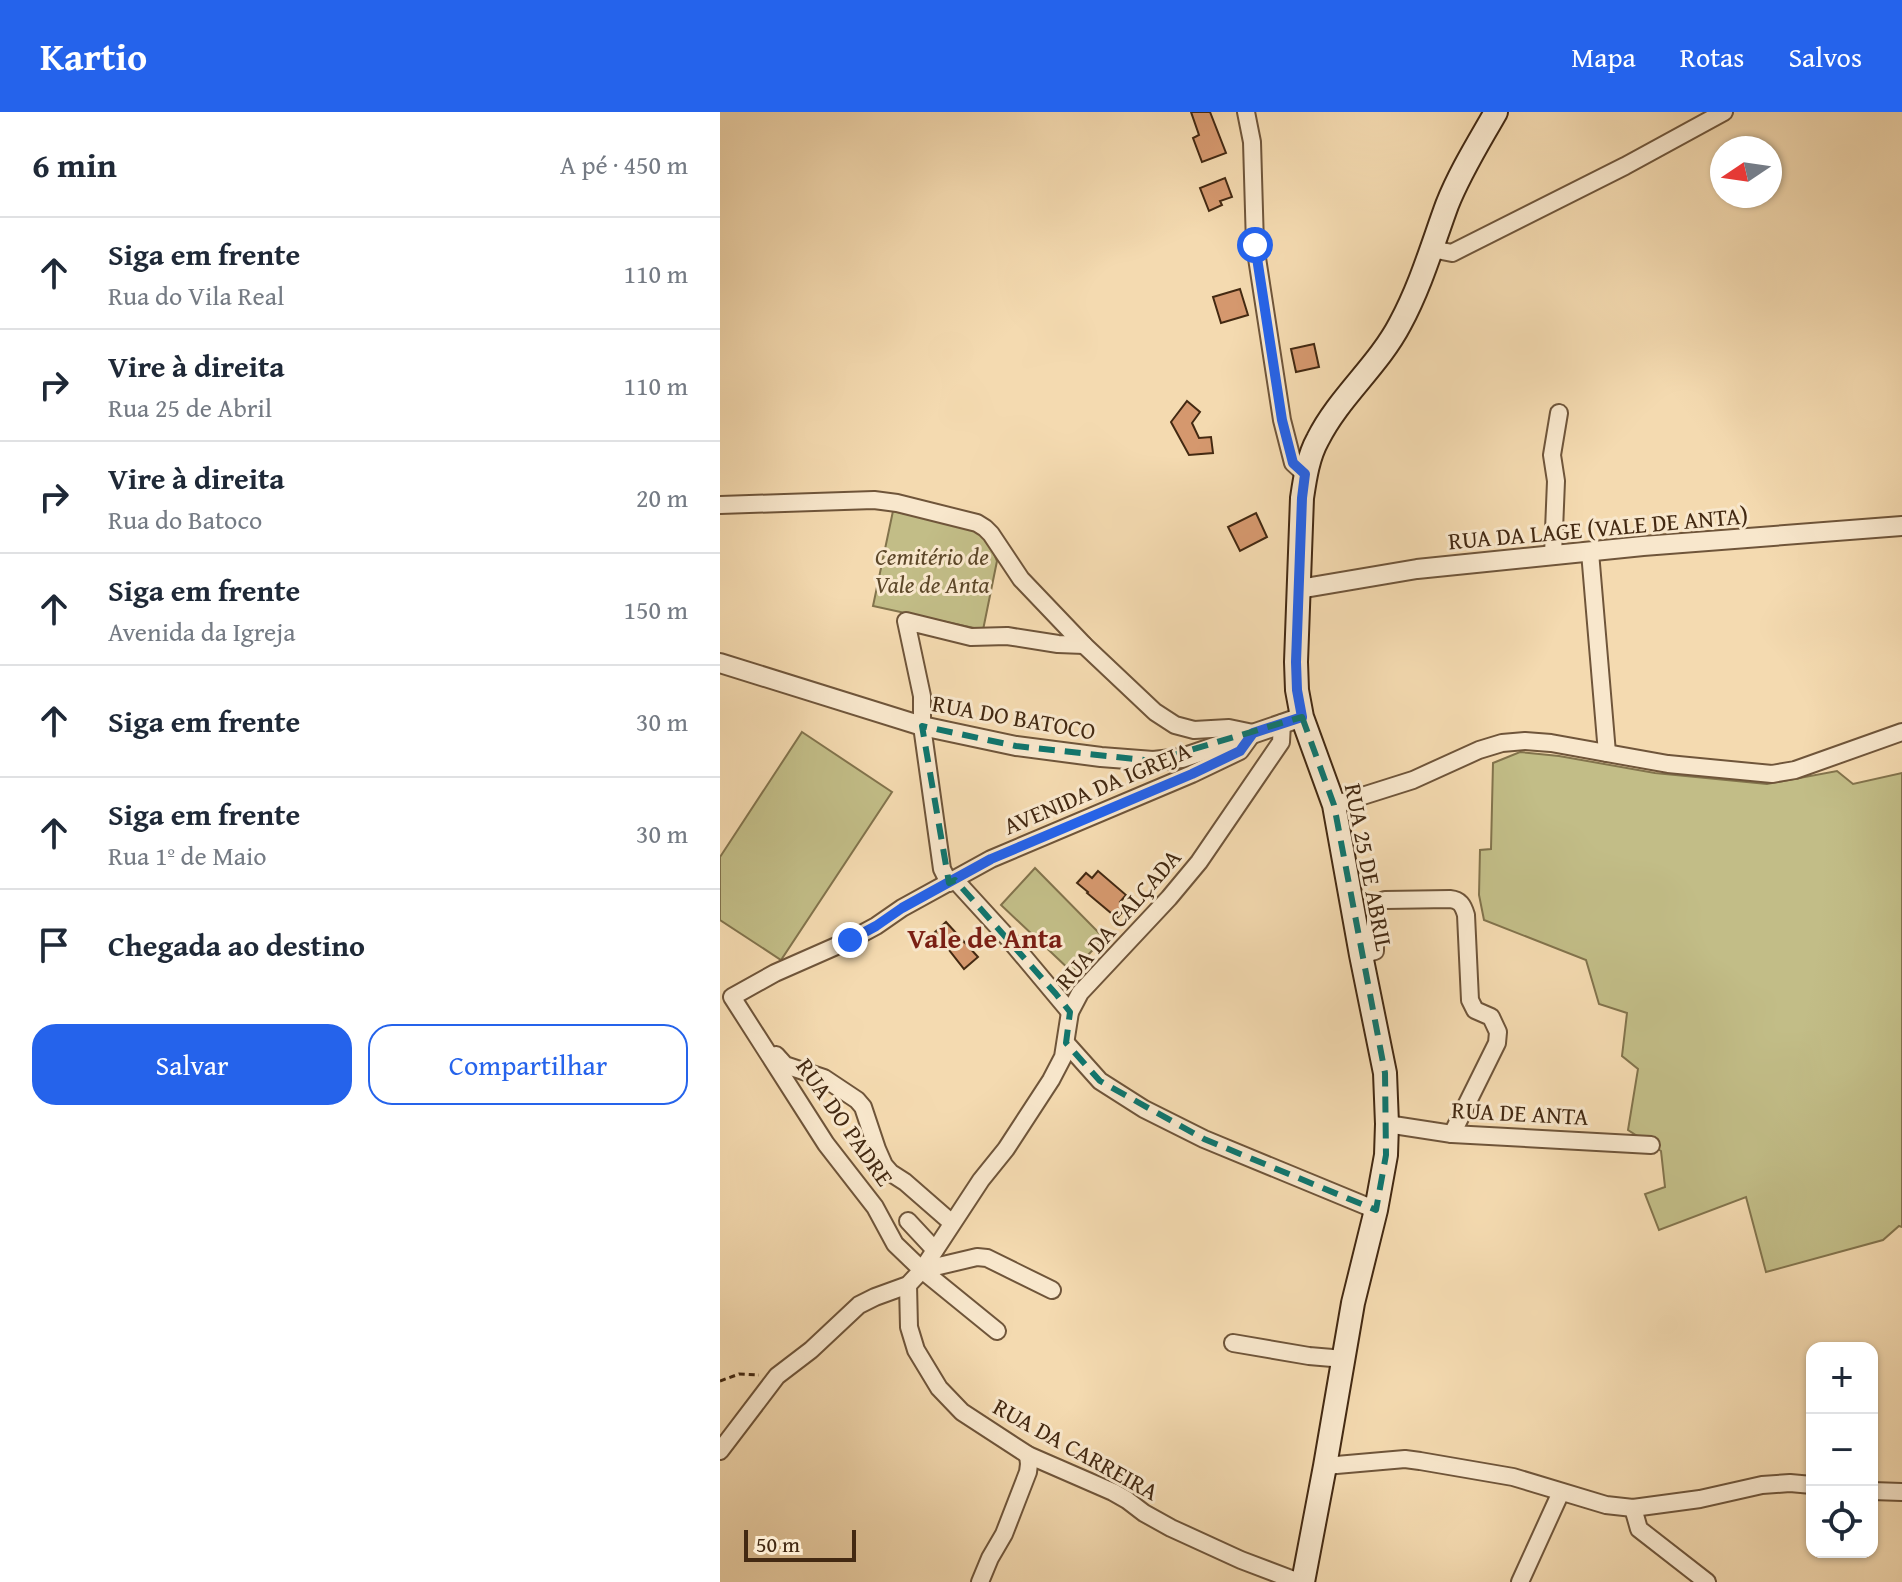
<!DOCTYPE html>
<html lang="pt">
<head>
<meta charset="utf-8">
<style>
	:root { --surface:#fff; --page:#f6f6f7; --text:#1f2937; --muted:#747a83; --line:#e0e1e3; --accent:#2563eb }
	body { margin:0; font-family:"Gentium Book Plus",serif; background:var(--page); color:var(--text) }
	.controls { position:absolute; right:24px; bottom:24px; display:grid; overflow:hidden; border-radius:16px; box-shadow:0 2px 6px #0004 }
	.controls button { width:72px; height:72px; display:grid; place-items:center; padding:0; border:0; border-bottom:2px solid var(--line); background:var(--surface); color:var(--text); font:40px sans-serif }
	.compass { position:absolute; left:990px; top:24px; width:72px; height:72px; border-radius:50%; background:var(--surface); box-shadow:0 2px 6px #0004; rotate:257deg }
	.scale { position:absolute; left:24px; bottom:20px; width:112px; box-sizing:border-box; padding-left:8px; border:4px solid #432912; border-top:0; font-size:22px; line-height:28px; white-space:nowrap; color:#432912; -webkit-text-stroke:6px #f8e7cc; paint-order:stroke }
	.stop { position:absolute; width:24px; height:24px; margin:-18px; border:6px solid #2563eb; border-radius:50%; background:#fff }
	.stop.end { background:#2563eb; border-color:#fff; box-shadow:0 2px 8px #0008 }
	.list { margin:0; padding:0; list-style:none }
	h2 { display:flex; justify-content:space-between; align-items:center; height:104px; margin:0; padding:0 32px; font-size:34px }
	h2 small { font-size:26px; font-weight:400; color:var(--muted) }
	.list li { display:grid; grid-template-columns:52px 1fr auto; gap:24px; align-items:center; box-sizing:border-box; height:112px; padding:0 32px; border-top:2px solid var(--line) }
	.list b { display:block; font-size:30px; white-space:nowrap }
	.list p { margin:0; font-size:26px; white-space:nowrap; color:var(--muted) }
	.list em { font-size:26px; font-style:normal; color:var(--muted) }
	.actions { display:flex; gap:16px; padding:24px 32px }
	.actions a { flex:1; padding:18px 0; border:2px solid var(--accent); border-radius:24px; text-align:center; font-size:28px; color:var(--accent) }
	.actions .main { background:var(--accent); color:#fff }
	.icon { flex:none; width:44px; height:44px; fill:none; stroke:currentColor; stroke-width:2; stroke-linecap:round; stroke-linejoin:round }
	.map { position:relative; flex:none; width:1182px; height:1470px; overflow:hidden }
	header { display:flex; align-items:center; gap:48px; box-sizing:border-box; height:112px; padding:0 40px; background:var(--accent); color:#fff }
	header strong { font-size:38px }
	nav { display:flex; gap:44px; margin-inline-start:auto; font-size:28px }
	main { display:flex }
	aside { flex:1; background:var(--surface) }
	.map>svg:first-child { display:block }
	.green { fill:#c2bd87; stroke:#82734c; stroke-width:2 }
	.building { fill:#d5986e; stroke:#432912; stroke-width:2 }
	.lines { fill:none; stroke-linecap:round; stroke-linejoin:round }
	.minor-casing { stroke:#6f553a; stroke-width:20 }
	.tertiary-casing { stroke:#6f553a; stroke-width:22 }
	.secondary-casing { stroke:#432912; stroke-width:26 }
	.path { stroke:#432912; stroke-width:3; stroke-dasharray:6 4; stroke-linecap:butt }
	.minor { stroke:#f8e7cc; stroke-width:16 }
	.tertiary { stroke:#f8e7cc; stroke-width:18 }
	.secondary { stroke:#f8e7cc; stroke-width:22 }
	.route { stroke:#2563eb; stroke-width:10 }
	.marked { fill:none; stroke:#0f766e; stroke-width:6; stroke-dasharray:16 10; stroke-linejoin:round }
	.labels { text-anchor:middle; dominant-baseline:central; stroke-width:6; stroke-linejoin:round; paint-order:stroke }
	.street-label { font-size:24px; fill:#432912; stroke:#f8e7cc }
	.park-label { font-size:24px; font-style:italic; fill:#5c4729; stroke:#f8e7cc }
	.quarter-label { font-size:28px; font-weight:bold; fill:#7a1f14; stroke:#f8e7cc }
</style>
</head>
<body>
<header>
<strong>Kartio</strong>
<nav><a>Mapa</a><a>Rotas</a><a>Salvos</a></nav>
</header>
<main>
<aside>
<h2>6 min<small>A pé · 450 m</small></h2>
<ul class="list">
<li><svg class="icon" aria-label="ahead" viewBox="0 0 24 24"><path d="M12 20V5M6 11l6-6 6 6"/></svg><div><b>Siga em frente</b><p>Rua do Vila Real</p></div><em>110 m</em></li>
<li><svg class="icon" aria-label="right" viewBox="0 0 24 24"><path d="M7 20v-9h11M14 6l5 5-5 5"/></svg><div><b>Vire à direita</b><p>Rua 25 de Abril</p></div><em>110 m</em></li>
<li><svg class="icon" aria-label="right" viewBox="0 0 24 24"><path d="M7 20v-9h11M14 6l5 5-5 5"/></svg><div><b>Vire à direita</b><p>Rua do Batoco</p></div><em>20 m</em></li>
<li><svg class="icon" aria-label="ahead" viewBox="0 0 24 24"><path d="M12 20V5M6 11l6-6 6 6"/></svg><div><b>Siga em frente</b><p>Avenida da Igreja</p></div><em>150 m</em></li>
<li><svg class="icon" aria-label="ahead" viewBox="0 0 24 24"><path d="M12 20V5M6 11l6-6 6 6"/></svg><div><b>Siga em frente</b></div><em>30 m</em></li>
<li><svg class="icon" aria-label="ahead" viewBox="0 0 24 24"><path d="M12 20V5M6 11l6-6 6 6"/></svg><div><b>Siga em frente</b><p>Rua 1º de Maio</p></div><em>30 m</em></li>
<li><svg class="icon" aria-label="arrive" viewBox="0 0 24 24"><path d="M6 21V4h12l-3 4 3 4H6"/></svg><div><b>Chegada ao destino</b></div></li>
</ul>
<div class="actions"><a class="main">Salvar</a><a>Compartilhar</a></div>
</aside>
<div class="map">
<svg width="1182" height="1470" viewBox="0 0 1182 1470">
	<rect width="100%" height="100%" fill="#f4dab0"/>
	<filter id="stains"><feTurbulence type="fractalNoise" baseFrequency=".0025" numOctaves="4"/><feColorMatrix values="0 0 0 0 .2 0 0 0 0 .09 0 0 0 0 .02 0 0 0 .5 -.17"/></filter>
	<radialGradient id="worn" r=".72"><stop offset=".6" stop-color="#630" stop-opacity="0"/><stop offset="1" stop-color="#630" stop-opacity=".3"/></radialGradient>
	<g class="green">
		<polygon points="173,399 241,414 258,420 270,432 277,449 263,518 153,494"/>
		<polygon points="82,620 172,680 61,848 0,808 0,745"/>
		<polygon points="800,640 839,644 935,661 1047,672 1117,659 1133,672 1182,661 1182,1115 1179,1114 1163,1128 1046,1160 1026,1085 939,1118 925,1082 945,1075 941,1039 908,1018 918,957 902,944 907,901 879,892 866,848 764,808 759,783 760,738 771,737 773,651"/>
		<polygon points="315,756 384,826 352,860 281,793"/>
	</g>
	<g class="building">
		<polygon points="471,0 490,0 506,41 482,50 473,26 479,23"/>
		<polygon points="505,66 512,85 500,89 502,93 489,99 480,76"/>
		<polygon points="520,177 528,203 501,211 493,185"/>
		<polygon points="594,232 599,255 576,260 571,237"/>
		<polygon points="467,289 480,300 472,311 479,326 491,325 493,341 469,343 451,310"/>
		<polygon points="536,401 547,425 520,439 508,415"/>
		<polygon points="378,759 406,783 400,790 406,796 397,806 367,781 368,780 357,771 366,761 372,766"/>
		<polygon points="226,810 258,845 244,857 215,820"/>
	</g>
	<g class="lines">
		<g class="minor-casing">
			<g id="minor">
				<polyline points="526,0 532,30 535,133 562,308 573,351 585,362"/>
				<polyline points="712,137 732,141 905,54 1004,0"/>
				<polyline points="0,393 154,388 177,391 257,411 265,416 271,422 301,467 364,533 435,600 455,613 474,618 509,616 533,621 520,639 472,662 271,747 182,796 156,814 130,828 55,861 12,885 106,1032 155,1095 175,1132 202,1158 277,1219"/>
				<polyline points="870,440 887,641"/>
				<polyline points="833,443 836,369 832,343 839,301"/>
				<polyline points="614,693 693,668 759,638 782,631 805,629 831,631 948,652 1052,662 1075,658 1182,620"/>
				<polyline points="235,768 288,826 350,900"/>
				<polyline points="229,771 222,757 202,614 202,584 186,509 251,525 287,524 338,532 364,533"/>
				<path d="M641,843L655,839V798L658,791L665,788L730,787C740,788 743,793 746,803L750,888L755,898L771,905L778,920L777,931L732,1022"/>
				<polyline points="346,931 380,969 424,997 484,1027 656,1098"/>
				<polyline points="56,943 65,953 104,966 137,988 143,995 157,1037 164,1053 171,1061 185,1070 232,1111"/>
				<polyline points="667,1012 732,1022 931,1033"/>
				<polyline points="188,1109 215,1138"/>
				<polyline points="202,1158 257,1145 267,1146 332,1178"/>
				<polyline points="188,1173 189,1215 196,1238 219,1276 242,1300 308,1343 393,1380 407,1388 424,1401 451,1416 521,1448 579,1470"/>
				<polyline points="513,1231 589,1244 624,1247"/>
				<polyline points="0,1339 57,1264 91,1238 139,1193 155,1185 188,1173 202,1158 261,1068 286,1037 331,968 343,945 350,900 360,881 449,786 479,750 561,630 562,611"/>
				<polyline points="605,1354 685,1347 700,1349 793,1365 886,1393 913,1396 980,1387 1042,1373 1070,1371 1092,1373"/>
				<polyline points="1152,1379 1182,1380"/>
				<polyline points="913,1396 919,1417 987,1470"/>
				<polyline points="260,1470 270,1446 284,1422 308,1360 309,1352 308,1343"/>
				<polyline points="800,1470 841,1380"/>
			</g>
		</g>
		<g class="tertiary-casing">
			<g id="tertiary">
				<polyline points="579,477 697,457 923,434 1182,414"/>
				<polyline points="0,551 202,614 296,634 381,645 433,649 462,646 582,605"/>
			</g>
		</g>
		<g class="secondary-casing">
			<path id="secondary" d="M583,1470L605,1354L633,1191L656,1098L666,1043L667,1012L665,961L641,843L614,693L582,605L577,578L576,550L582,386C585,366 588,345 598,327C619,285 658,254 680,212C701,173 712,134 727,93C740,60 759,30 776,0"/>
		</g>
		<polyline class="path" points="0,1269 19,1262 39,1263"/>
		<use href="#minor" class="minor"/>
		<use href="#tertiary" class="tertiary"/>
		<use href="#secondary" class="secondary"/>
	</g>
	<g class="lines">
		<polyline class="route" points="130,828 156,814 182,796 271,747 472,662 520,639 533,621 582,605 577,578 576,550 582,386 585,362 573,351 562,308 535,133"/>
	</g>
	<path class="marked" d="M582,605L614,693L665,961L666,1043L656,1098L484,1027L380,969L346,931L350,900L336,882L235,768L229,771L202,614L296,634L433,649Z"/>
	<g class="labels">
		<g class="street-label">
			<text transform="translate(878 416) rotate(-5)">RUA DA LAGE (VALE DE ANTA)</text>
			<text transform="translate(294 605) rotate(10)">RUA DO BATOCO</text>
			<text transform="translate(377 676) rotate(-23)">AVENIDA DA IGREJA</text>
			<text transform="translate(649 755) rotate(79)">RUA 25 DE ABRIL</text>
			<text transform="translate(398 807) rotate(-49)">RUA DA CALÇADA</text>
			<text transform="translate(800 1001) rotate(3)">RUA DE ANTA</text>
			<text transform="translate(125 1010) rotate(55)">RUA DO PADRE</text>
			<text transform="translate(356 1337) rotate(29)">RUA DA CARREIRA</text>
		</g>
		<g class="park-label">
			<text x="212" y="444">Cemitério de<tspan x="212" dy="28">Vale de Anta</tspan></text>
		</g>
		<g class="quarter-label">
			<text x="265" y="825">Vale de Anta</text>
		</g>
	</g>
	<rect width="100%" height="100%" filter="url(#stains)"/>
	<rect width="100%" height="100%" fill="url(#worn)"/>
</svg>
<div class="controls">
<button>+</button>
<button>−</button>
<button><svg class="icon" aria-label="locate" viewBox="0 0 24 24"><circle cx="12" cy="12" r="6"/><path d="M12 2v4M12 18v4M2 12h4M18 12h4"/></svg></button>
</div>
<svg class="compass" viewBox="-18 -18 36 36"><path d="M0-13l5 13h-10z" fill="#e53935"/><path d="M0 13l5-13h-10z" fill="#747a83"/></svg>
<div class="scale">50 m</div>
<div class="stop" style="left:535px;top:133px"></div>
<div class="stop end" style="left:130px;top:828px"></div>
</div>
</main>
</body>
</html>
